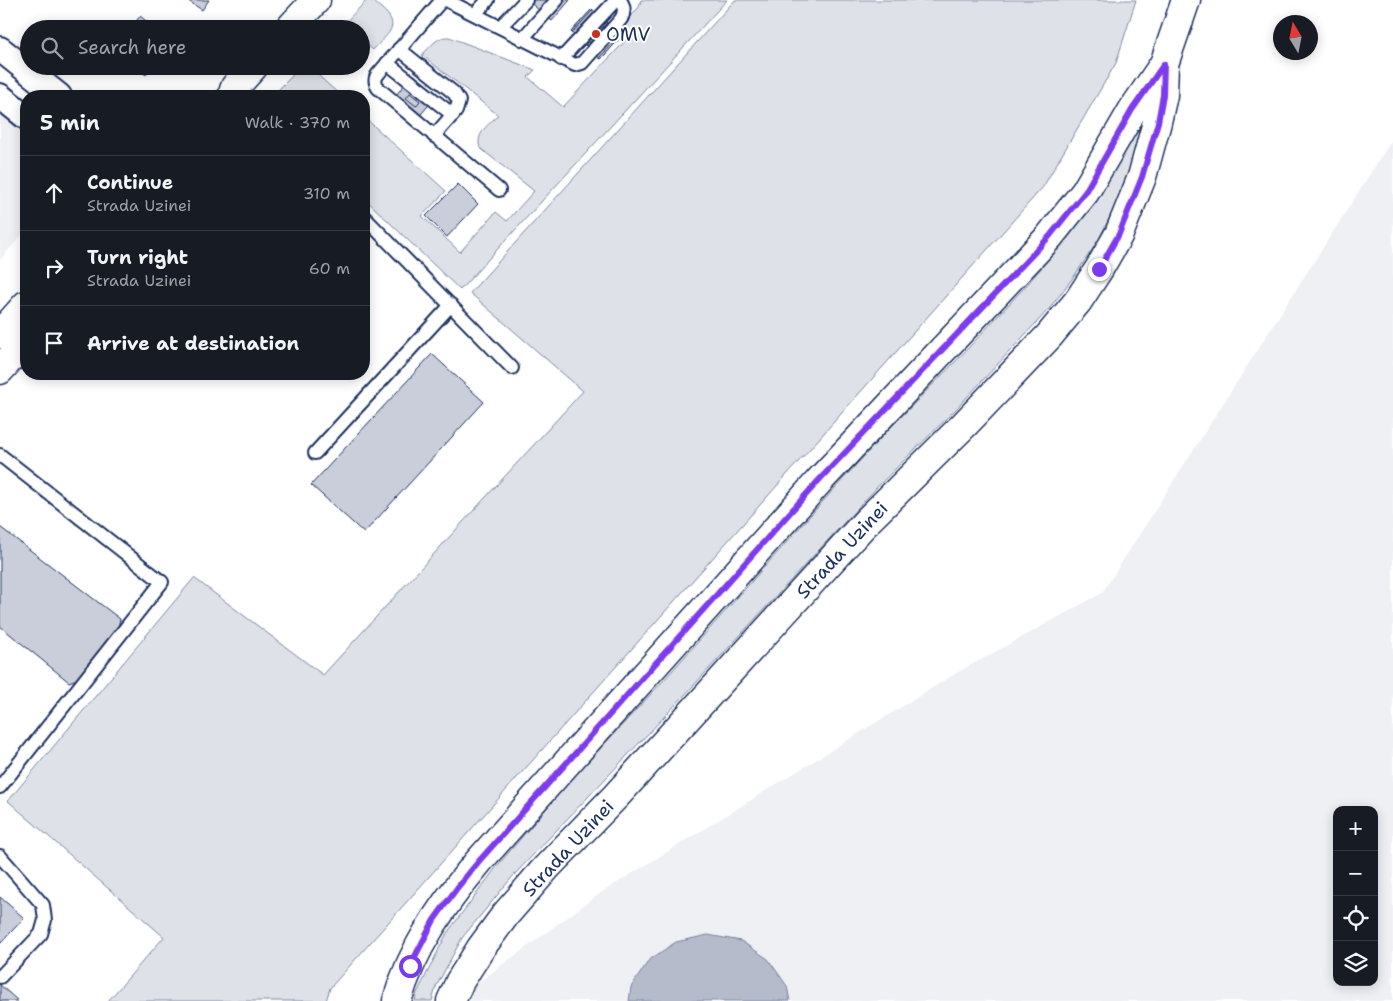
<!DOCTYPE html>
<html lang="en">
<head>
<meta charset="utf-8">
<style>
	:root { --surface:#171b24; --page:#20242c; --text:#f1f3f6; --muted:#9ea1a6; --line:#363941 }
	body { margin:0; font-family:"Shantell Sans",sans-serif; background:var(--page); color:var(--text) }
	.controls { position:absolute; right:15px; bottom:15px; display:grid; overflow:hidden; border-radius:10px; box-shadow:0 2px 12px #0003 }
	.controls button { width:45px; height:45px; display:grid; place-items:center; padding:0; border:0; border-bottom:1px solid var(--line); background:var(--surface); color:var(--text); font:25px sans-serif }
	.compass { position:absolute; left:1273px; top:15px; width:45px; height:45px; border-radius:50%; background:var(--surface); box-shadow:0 2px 12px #0003; rotate:350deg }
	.stop { position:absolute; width:15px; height:15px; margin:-11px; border:4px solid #7c3aed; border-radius:50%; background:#fff }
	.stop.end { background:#7c3aed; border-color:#fff; box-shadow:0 1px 5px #0008 }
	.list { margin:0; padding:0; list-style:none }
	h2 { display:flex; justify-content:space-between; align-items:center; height:65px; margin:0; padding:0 20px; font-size:21px }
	h2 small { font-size:16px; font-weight:400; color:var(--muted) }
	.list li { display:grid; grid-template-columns:32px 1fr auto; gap:15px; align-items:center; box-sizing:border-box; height:75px; padding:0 20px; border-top:1px solid var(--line) }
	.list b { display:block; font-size:19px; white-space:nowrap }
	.list p { margin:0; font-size:16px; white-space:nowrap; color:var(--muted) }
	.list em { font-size:16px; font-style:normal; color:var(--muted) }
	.icon { flex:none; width:28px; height:28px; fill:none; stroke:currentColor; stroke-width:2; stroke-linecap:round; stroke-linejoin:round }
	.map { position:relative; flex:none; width:1393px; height:1001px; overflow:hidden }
	.search { position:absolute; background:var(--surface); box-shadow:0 2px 12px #0003; left:20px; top:20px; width:350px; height:55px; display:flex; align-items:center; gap:12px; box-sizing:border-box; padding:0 18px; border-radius:28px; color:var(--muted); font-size:19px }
	.panel { position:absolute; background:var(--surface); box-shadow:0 2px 12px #0003; left:20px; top:90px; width:350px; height:290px; border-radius:20px }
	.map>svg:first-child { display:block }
	.built { fill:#eff0f4; fill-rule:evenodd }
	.green { fill:#dee1e7; stroke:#7c88a2 }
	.water { fill:#b5bbca; stroke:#77839f }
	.building { fill:#caceda; stroke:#1b2f5e }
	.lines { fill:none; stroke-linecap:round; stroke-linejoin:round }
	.lane-casing { stroke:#1b2f5e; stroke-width:16 }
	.street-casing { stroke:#1b2f5e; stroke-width:28 }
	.secondary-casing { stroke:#1b2f5e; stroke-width:31 }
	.lane { stroke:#fff; stroke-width:12 }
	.street { stroke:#fff; stroke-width:24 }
	.secondary { stroke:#fff; stroke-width:28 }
	.route { stroke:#7c3aed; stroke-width:6 }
	.poi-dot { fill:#c8321e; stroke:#fff; stroke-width:2 }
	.labels { text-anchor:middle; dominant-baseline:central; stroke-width:4; stroke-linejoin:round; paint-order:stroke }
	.poi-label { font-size:19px; fill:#1b2f5e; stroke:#fff; text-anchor:start }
	.street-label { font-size:19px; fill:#1b2f5e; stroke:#fff }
</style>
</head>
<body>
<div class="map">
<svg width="1393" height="1001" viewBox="0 0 1393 1001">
	<rect width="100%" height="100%" fill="#fff"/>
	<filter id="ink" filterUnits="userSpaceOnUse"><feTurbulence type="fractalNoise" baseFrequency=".02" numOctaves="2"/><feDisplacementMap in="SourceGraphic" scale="10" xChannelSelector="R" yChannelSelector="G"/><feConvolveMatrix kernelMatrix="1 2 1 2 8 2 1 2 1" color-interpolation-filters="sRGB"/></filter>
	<g filter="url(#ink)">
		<g class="built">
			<polygon points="0,80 26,101 26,230 0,260"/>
			<path d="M1393,138V1001H469L472,987L599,894L953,675L1102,593ZM1337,810H1374V982H1337Z"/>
		</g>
		<g class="green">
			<path d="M367,0C373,0 376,4 381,8C403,26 387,34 373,50L361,40V29H339Z"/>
			<path d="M641,0H727L460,290L364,198V117L446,191L422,216L460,252L496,212L507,221L534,191L480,148C475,134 489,124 498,115L422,55C430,47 437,36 449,37L535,70L528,77L563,107L628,38L620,29L639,7Z"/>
			<polygon points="735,0 1136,0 1116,63 1043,187 330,988 326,1001 108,1001 164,937 8,801 194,578 323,675 583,391 470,293"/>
			<polygon points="302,66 329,66 319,76 341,96 272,96"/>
			<polygon points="1149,107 1137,153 1121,194 1098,241 1075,275 1049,309 955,410 879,485 682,698 514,875 462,938 436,987 432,1001 415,1001 417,993 447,933 498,865 569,782 664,680 817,508 885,433 958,359 1023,289 1070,235 1102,186"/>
		</g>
		<polygon class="water" points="708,935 741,941 768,959 787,986 790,1001 629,1001 631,987 649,960 676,942"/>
		<g class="building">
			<polygon points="187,0 209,0 202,10"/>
			<polygon points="527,0 570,0 552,21"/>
			<polygon points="592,9 622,36 601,59 571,32"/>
			<polygon points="592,9 593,10 572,33 571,32"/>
			<polygon points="140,16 156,29 131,29"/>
			<polygon points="606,22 607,23 586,46 585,45"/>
			<polygon points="621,35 622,36 601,59 599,58"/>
			<polygon points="134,66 153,66 146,75"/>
			<polygon points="413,74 438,94 412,125 388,105"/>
			<polygon points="410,93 420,101 416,106 406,98"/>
			<polygon points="458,184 478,204 447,237 426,216"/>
			<polygon points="432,354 484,402 364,533 311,485"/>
			<polygon points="0,527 120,619 118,628 85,672 77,679 69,682 0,626"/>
			<polygon points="0,897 24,918 0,944"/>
			<polygon points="0,985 18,1001 0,1001"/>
		</g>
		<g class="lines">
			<g class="lane-casing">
				<g id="lane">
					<path d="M442,0L378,74C374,79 375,83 378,88L499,190"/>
					<path d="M446,0L575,65L582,63L621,19C625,12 625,7 620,0"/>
					<polyline points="475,14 488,0"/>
					<polyline points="500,27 526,0"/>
					<polyline points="522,39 557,0"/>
					<polyline points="399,49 454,93 459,101 456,111 434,136"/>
					<polyline points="561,59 616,0"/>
					<polyline points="387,63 453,115"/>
					<polyline points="364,217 512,368"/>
					<polyline points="315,453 451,305"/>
					<polyline points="0,455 162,582 0,787"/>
					<polyline points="0,856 43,905 45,920 41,934 0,977"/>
				</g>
			</g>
			<g class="street-casing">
				<g id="street">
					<polyline points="0,49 59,96"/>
					<polyline points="0,96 26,117"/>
				</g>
			</g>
			<g class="secondary-casing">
				<g id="secondary">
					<polyline points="289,29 316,0"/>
					<polyline points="232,96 235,87 254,66"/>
					<polyline points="0,334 26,305"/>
					<polyline points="0,370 26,341"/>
					<path d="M397,1001C412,948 444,903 479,861L821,479L1049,237L1085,192L1132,111L1164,64L1186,0"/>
					<polyline points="451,1001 460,981 481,948 506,914 546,868 616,796 867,521 964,425 1049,336 1078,301 1099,269 1119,234 1142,177 1157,122 1163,95 1164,64"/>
				</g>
			</g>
			<use href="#lane" class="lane"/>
			<use href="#street" class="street"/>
			<use href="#secondary" class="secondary"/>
		</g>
	</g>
	<g class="lines" filter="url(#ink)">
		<polyline class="route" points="410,966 434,920 457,888 479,861 820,479 1049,237 1085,192 1132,110 1164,64 1163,95 1158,122 1142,177 1119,234 1099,269"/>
	</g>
	<circle class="poi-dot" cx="596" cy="34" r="5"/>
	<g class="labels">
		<g class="poi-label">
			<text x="606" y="34">OMV</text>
		</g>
		<g class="street-label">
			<text transform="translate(842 550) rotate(-47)">Strada Uzinei</text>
			<text transform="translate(568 848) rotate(-47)">Strada Uzinei</text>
		</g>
	</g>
</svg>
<div class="controls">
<button>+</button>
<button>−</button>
<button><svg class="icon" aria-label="locate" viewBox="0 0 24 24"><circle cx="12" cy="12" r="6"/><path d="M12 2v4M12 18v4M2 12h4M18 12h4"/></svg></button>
<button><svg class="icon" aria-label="layers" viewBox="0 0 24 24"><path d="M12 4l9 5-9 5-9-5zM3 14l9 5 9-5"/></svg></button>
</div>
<svg class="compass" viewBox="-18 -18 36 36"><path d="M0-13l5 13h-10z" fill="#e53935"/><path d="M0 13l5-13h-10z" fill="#9ea1a6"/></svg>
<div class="stop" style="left:410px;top:966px"></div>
<div class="stop end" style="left:1099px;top:269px"></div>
<div class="search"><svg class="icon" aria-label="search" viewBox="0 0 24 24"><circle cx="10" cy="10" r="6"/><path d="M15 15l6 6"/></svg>Search here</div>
<section class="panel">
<h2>5 min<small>Walk · 370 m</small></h2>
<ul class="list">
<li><svg class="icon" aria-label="ahead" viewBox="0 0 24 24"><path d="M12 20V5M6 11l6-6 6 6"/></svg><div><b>Continue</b><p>Strada Uzinei</p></div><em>310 m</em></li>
<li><svg class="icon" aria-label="right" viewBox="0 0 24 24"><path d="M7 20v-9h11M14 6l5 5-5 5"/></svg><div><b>Turn right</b><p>Strada Uzinei</p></div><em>60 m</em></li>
<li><svg class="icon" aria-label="arrive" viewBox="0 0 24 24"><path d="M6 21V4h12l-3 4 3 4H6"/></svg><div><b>Arrive at destination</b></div></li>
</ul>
</section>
</div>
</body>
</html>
